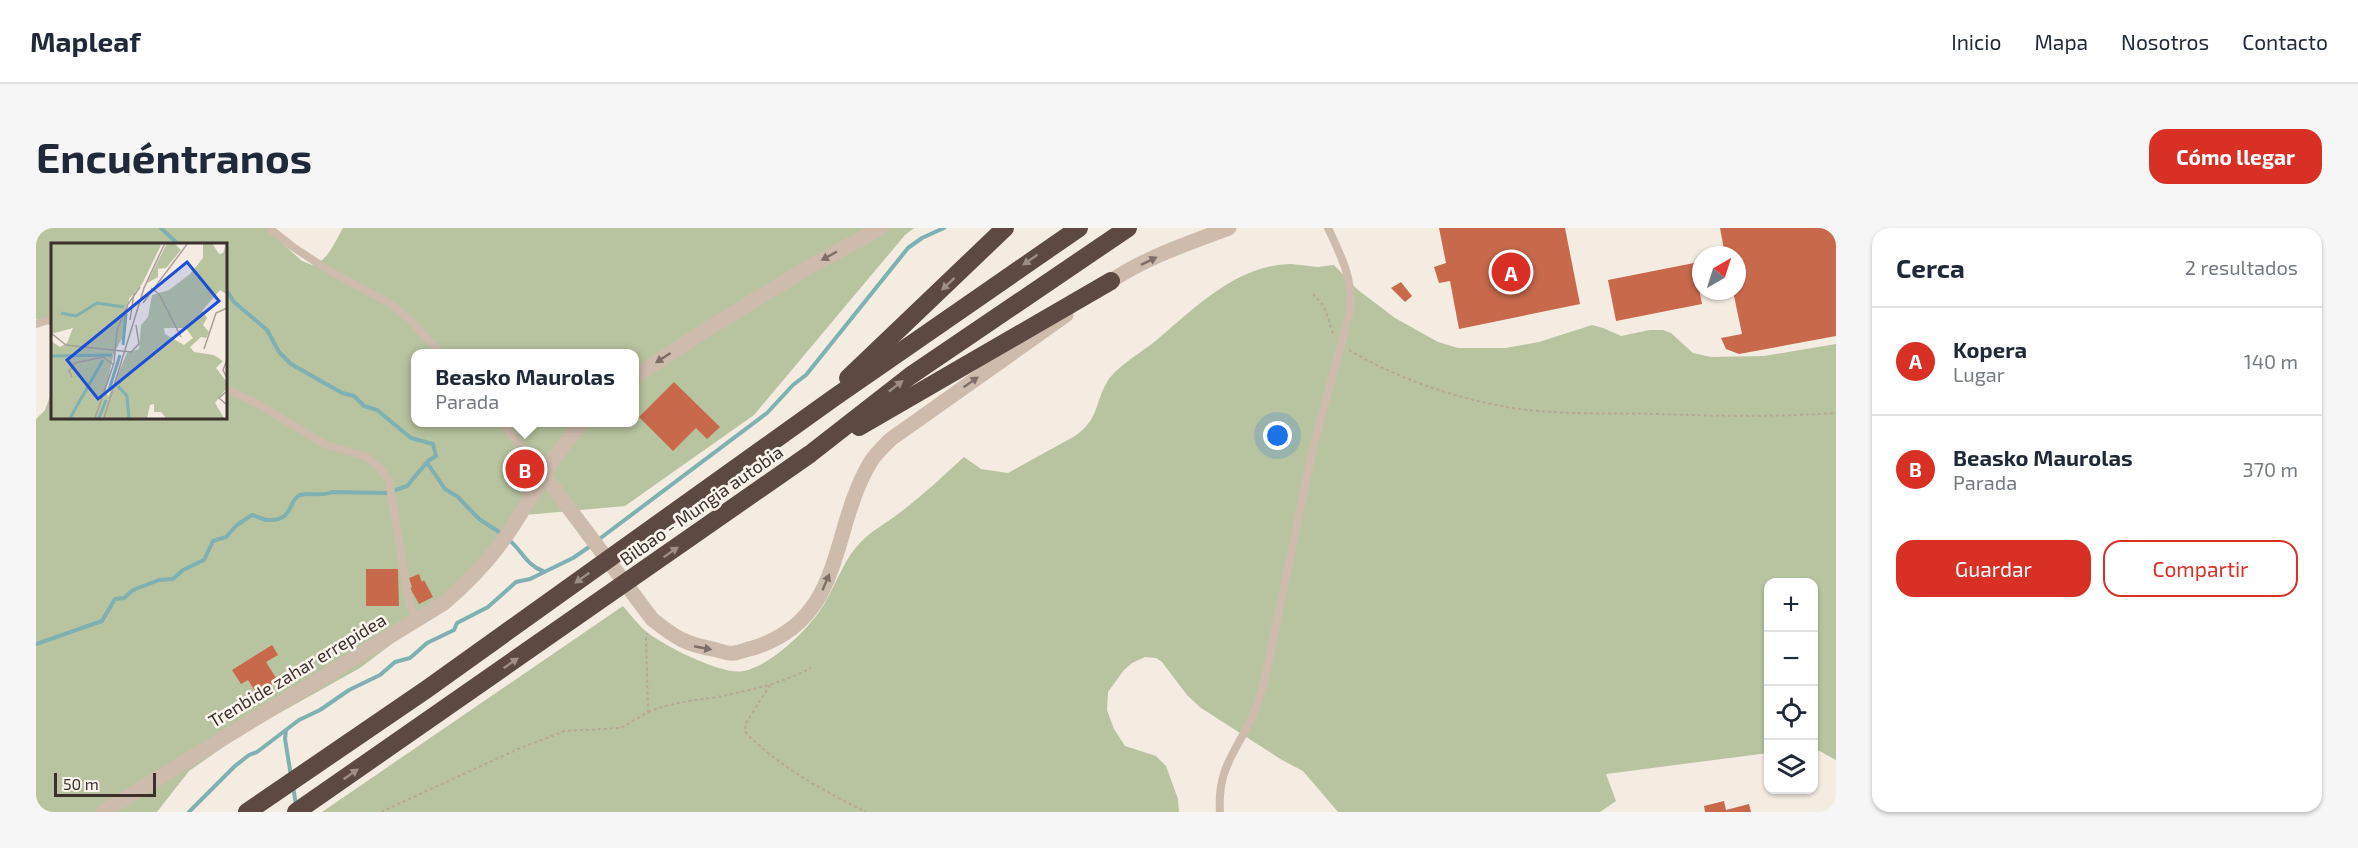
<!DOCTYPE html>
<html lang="es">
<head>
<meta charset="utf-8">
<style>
	:root { --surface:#fff; --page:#f6f6f7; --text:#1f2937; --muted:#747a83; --line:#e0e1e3; --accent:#d93025 }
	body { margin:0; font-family:"Exo 2",sans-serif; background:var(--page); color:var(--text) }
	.controls { position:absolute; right:18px; bottom:18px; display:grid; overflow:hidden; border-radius:12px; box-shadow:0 2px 4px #0004 }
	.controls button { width:54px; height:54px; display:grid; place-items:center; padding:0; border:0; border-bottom:2px solid var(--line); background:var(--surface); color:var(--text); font:30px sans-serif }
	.compass { position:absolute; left:1656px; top:18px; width:54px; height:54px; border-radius:50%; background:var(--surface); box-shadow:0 2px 4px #0004; rotate:39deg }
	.scale { position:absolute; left:18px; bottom:15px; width:102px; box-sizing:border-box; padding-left:6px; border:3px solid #3b302b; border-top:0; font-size:16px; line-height:21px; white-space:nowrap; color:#3b302b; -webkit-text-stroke:4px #fbf5ee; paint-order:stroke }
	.you { position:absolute; left:1242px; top:208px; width:21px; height:21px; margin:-15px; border:4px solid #fff; border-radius:50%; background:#1a73e8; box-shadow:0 0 0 9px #1a73e833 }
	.badge { display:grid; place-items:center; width:39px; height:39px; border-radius:50%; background:var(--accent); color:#fff; font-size:20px; font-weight:700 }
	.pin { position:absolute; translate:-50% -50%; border:3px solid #fff; box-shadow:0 2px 6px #0006 }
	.popup { position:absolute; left:375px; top:121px; width:228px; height:78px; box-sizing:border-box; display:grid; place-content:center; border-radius:12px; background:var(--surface); filter:drop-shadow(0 2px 4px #0005); font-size:20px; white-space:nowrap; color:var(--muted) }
	.popup b { font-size:22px; color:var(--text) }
	.popup::after { content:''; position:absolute; left:50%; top:100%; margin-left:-12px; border:12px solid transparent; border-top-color:var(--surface) }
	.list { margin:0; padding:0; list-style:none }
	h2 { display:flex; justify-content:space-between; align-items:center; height:78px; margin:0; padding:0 24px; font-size:26px }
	h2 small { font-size:20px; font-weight:400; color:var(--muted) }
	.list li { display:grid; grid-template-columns:39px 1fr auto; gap:18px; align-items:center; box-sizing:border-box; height:108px; padding:0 24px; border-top:2px solid var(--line) }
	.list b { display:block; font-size:22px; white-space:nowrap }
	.list p { margin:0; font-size:20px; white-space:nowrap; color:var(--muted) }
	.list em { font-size:20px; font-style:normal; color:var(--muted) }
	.actions { display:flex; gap:12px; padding:18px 24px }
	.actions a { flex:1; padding:14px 0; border:2px solid var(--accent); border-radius:18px; text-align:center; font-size:21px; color:var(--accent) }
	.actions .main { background:var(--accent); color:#fff }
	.icon { flex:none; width:33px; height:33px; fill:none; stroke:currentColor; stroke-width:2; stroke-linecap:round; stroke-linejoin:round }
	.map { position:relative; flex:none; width:1800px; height:584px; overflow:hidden; border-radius:18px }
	header { display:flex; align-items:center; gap:36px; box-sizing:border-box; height:84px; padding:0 30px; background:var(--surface); border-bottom:2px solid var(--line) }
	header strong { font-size:28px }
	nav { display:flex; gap:33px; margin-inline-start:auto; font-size:21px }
	.intro { display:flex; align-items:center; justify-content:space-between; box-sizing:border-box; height:144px; padding:0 36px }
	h1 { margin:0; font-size:42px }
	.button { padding:15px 27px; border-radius:18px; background:var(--accent); color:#fff; font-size:21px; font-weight:700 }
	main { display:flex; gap:36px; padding:0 36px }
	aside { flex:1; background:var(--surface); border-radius:18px; box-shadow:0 2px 4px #0004 }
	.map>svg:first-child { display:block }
	.green { fill:#b8c4a0; fill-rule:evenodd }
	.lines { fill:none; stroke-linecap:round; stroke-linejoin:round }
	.stream { stroke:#7fb0b2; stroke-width:4 }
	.building { fill:#c8694b }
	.path { stroke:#b9a596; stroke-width:2; stroke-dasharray:3 3; stroke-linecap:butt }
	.service { stroke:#cdbbac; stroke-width:8 }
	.tertiary { stroke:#cdbbac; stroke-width:15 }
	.motorway { stroke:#5c4a42; stroke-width:18 }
	.oneway { fill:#7d6f65 }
	.oneway2 { fill:#9c8e87 }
	.labels { text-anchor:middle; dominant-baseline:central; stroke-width:5; stroke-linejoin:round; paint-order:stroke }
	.street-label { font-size:18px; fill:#3b302b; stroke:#fbf5ee }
	.inset-river { fill:none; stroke:#7fb0b2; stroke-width:3 }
	.inset-road { fill:none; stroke:#aaa098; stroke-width:1.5 }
	.view { fill:#1d4ed8; fill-opacity:0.15; stroke:#1d4ed8; stroke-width:3 }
	.inset-edge { fill:none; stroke:#3b302b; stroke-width:3 }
</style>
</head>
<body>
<header>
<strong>Mapleaf</strong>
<nav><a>Inicio</a><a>Mapa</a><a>Nosotros</a><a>Contacto</a></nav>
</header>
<div class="intro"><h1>Encuéntranos</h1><a class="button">Cómo llegar</a></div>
<main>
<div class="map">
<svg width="1800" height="584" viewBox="0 0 1800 584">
	<rect width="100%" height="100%" fill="#f4ebe1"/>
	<g class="green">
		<path d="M0,0H229L266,33L276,37C292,34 299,13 307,0H878L869,7L718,187L589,278L478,288L473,303L386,393L324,440L206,506L153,543L121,584H0V191L9,182L16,163V189H189V16H16V98L0,91ZM380,125H598V194H380Z"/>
		<path d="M1255,36L1282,39L1298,37L1322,62L1359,90L1402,114L1422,120H1470L1503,114L1556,97L1567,100L1585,108L1614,102H1627L1635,105L1657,125L1675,129L1728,128L1800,116V532L1778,520V355H1732V525L1570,546L1580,573L1564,584H1302L1267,543L1246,532L1165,480L1151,467L1126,434L1120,430L1109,429L1096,435L1088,442L1072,464L1071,482L1078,501L1089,518L1120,528L1130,538L1142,571L1143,584H286L587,378C595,387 602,397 612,405C629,418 687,448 708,443C735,437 768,405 783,384C798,363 805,336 822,317C832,305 849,296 862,286C885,269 906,249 928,229L945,241L972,245L1039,208C1064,190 1058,176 1071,154C1079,140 1104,125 1117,115C1157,82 1199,37 1255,36Z"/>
	</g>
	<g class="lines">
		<g class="stream">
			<polyline points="125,0 142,16"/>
			<polyline points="392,236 409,261 422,269 443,291 466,306"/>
			<path d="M472,311C485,321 490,337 507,343"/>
			<polyline points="562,312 731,185 757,157 770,147 872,20 886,10 908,0"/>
			<path d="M0,416L66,393L79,371L88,370L97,362L123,352L137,351L147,342L168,332L177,313L190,309L201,297L216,287C222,288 227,293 234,292C258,292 252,272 264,267C275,264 286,269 296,264L351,265L371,258L392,233L400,228L397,216L375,210L341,182L328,178L318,168L306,165L255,136L243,124L231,102L198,74L189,60"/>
			<polyline points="250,502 249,511 255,548"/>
			<polyline points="257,558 260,577"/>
			<polyline points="153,584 199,538 213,527 221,524 263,492 284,482 313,462 344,447 359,434 374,430 391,415 418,402 421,395 452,379 480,354 494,351 537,330 556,317"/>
		</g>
	</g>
	<g class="building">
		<polygon points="1403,0 1529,0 1544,76 1423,101 1414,53 1403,55 1398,39 1410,35"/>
		<polygon points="1684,0 1800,0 1800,108 1703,126 1690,121 1685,110 1706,106 1697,63 1701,63 1701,27 1689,27"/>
		<polygon points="1658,35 1666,76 1580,93 1572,52"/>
		<polygon points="1365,54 1376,68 1369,74 1355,60"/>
		<polygon points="638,154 684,199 671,211 660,200 637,223 603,189"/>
		<polygon points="330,341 362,341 363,378 330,378"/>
		<polygon points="383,346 386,354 388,352 397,369 383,376 374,360 376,359 373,350"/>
		<polygon points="236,417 242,427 230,434 242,453 221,466 212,452 205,456 196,442"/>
		<polygon points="1688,573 1690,582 1713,576 1715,584 1669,584 1668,578"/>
	</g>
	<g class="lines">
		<g class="path">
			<polyline points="1277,66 1288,78 1297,106"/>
			<path d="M1313,122C1362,151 1419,170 1476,180C1524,187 1574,185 1622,186C1681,188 1741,189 1800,185"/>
			<path d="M734,457L710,495L709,504C741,537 789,564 830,584"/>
			<path d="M612,484C637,474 655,473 681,469C714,462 745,456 775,440"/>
			<polyline points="345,584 482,521 529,503 585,500 612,484 610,410 611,405"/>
		</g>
		<g class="service">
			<polyline points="233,0 257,19 292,42 355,76 373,91 405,125"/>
			<polyline points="0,96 16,91"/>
			<polyline points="189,160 222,176 290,217 329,228 342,238 353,252 373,374 381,393"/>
			<polyline points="465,194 508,247"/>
			<path d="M1184,584C1181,540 1200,524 1217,487C1222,476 1225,463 1229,451L1276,224L1314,83C1317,50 1306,30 1292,0"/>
		</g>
		<g class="tertiary">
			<path d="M1065,60C1102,32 1150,16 1193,0"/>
			<polyline points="598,149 675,99 773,39 845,0"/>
			<path d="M508,247L616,391C642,412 650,416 681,422C687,424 694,426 699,425C705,424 711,421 717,420C810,391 793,304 834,235C839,226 848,218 855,211L1030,87"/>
			<path d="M67,584L408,375C428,358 446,340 462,319C493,279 511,232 547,194"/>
		</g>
		<g class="motorway">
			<polyline points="812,150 969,0"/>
			<polyline points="823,199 1075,53"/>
			<polyline points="211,584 391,461 799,169 1043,0"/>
			<polyline points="260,584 774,226 874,148 1092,0"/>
		</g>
	</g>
	<defs><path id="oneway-solid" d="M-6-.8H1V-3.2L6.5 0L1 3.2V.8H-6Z" transform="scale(1.5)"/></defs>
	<g class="oneway">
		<use href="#oneway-solid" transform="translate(793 28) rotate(151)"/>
		<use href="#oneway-solid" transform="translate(1113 33) rotate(-26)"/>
		<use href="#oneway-solid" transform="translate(627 130) rotate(147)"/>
		<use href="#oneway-solid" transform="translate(935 154) rotate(-35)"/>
		<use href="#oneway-solid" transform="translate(790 354) rotate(-67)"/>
		<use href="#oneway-solid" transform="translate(667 420) rotate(11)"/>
	</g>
	<g class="oneway2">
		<use href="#oneway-solid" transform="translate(994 32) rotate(145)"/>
		<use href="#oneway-solid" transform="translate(912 56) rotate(137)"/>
		<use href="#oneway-solid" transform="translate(860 158) rotate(-38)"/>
		<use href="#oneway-solid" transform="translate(635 324) rotate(-35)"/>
		<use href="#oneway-solid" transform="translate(546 350) rotate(144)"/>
		<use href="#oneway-solid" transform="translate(475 435) rotate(-35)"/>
		<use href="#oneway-solid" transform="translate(315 546) rotate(-35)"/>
	</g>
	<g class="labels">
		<g class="street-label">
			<text transform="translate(665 277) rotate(-35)">Bilbao - Mungia autobia</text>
			<text transform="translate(261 442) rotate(-31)">Trenbide zahar errepidea</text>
		</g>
	</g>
	<g transform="translate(15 15)">
		<rect width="176" height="176" fill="#f4ebe1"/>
		<path d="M0,0H111L91,41L78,56L74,90L63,110L55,145L57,154L76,110L88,106L90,82L97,74L101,52L118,47L139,31L152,15V0H161L168,11L172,10L175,0V51L169,47L151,68L156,75L152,82L158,89L155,95L150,94L139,104L143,109L163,112L172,118L165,125L175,138V146L164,160L173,175H115L110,169H103V161L99,162L96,175H0V98L9,104L16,100L22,85L0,91ZM113,85H135L142,95L133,102L114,91ZM116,0H123L130,7L115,25L107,26V34L96,40Z" fill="#b8c4a0" fill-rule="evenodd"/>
		<path class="inset-river" d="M10,70L25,73L46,60L73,64M72,102L75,71M0,113L61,112M67,143L76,153L78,175M58,147L69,112M19,175L52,117M48,175L55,157"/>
		<path class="inset-road" d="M100,45L108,51L130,94M92,60L137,0M79,77L83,50M0,90L15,102L80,109L88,101L85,82M153,106L165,70L176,65M176,117L172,127L176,135M21,134L18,128L24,120L52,114L63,122M176,148L168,155L176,162M44,175L63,120L66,87L77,61L89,44M53,175L93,45L114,0"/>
		<path class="view" d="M136,19L168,58L47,156L16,117Z"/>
		<rect width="176" height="176" class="inset-edge"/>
	</g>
</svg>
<div class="controls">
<button>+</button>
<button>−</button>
<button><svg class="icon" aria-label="locate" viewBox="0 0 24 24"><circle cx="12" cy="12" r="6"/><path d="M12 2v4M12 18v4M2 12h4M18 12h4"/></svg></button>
<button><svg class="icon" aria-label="layers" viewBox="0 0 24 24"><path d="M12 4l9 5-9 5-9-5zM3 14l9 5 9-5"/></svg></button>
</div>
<svg class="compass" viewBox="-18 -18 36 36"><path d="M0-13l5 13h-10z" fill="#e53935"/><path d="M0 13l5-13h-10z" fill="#747a83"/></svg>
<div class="scale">50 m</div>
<div class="you"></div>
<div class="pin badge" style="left:1475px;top:44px">A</div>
<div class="pin badge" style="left:489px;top:241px">B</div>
<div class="popup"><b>Beasko Maurolas</b>Parada</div>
</div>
<aside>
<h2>Cerca<small>2 resultados</small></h2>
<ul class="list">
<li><span class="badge">A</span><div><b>Kopera</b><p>Lugar</p></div><em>140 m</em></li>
<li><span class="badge">B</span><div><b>Beasko Maurolas</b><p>Parada</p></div><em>370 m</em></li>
</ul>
<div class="actions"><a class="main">Guardar</a><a>Compartir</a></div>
</aside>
</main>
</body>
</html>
